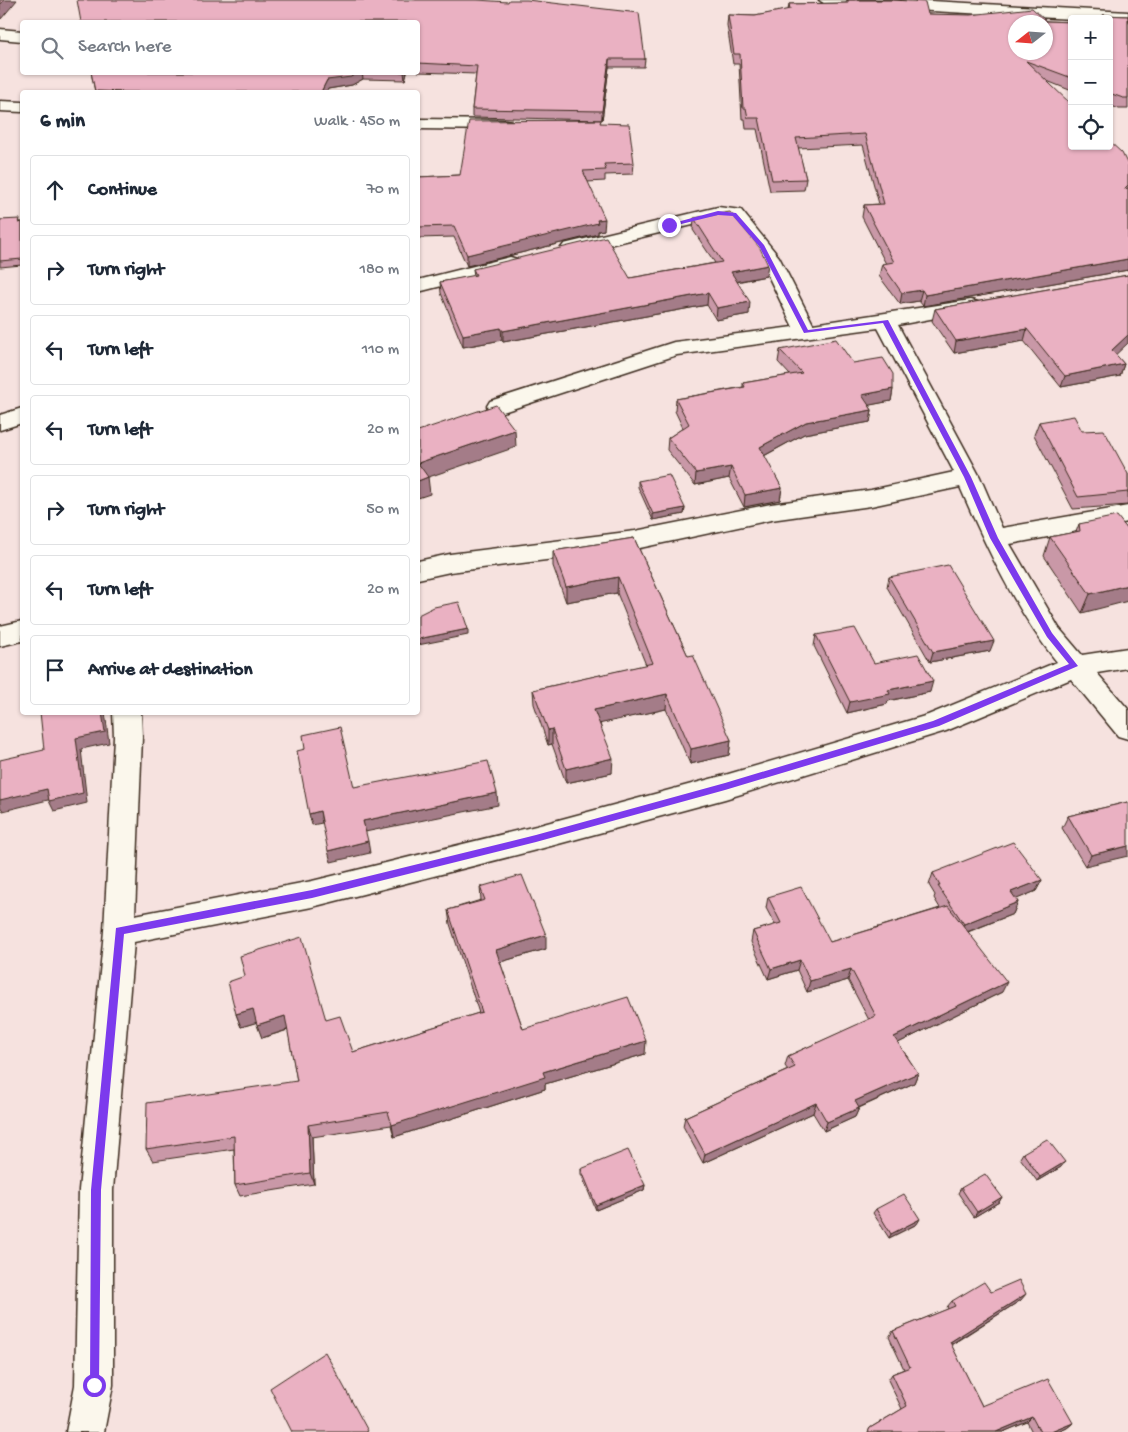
<!DOCTYPE html>
<html lang="en">
<head>
<meta charset="utf-8">
<style>
	:root { --surface:#fff; --page:#f6f6f7; --text:#1f2937; --muted:#747a83; --line:#e0e1e3 }
	body { margin:0; font-family:"Gochi Hand",sans-serif; background:var(--page); color:var(--text) }
	.controls { position:absolute; right:15px; top:15px; display:grid; overflow:hidden; border-radius:5px; box-shadow:0 1px 4px #0004 }
	.controls button { width:45px; height:45px; display:grid; place-items:center; padding:0; border:0; border-bottom:1px solid var(--line); background:var(--surface); color:var(--text); font:25px sans-serif }
	.compass { position:absolute; left:1008px; top:15px; width:45px; height:45px; border-radius:50%; background:var(--surface); box-shadow:0 1px 4px #0004; rotate:253deg }
	.stop { position:absolute; width:15px; height:15px; margin:-11px; border:4px solid #7c3aed; border-radius:50%; background:#fff }
	.stop.end { background:#7c3aed; border-color:#fff; box-shadow:0 1px 5px #0008 }
	.list { margin:0; padding:0; list-style:none }
	h2 { display:flex; justify-content:space-between; align-items:center; height:65px; margin:0; padding:0 20px; font-size:21px }
	h2 small { font-size:16px; font-weight:400; color:var(--muted) }
	.list li { display:grid; grid-template-columns:32px 1fr auto; gap:15px; align-items:center; box-sizing:border-box; height:70px; margin:0 10px 10px; padding:0 10px; border:1px solid var(--line); border-radius:5px }
	.list b { display:block; font-size:19px; white-space:nowrap }
	.list em { font-size:16px; font-style:normal; color:var(--muted) }
	.icon { flex:none; width:28px; height:28px; fill:none; stroke:currentColor; stroke-width:2; stroke-linecap:round; stroke-linejoin:round }
	.map { position:relative; flex:none; width:1128px; height:1432px; overflow:hidden }
	.search { position:absolute; background:var(--surface); box-shadow:0 1px 4px #0004; left:20px; top:20px; width:400px; height:55px; display:flex; align-items:center; gap:12px; box-sizing:border-box; padding:0 18px; border-radius:5px; color:var(--muted); font-size:19px }
	.panel { position:absolute; background:var(--surface); box-shadow:0 1px 4px #0004; left:20px; top:90px; width:400px; height:625px; border-radius:5px }
	.map>svg:first-child { display:block }
	.lines { fill:none; stroke-linecap:round; stroke-linejoin:round }
	.street-casing { stroke:#3b2a1e; stroke-width:3 }
	.highway-casing { stroke:#3b2a1e; stroke-width:3 }
	.street { fill:#fbf7ec; fill-rule:evenodd }
	.highway { fill:#fbf7ec; fill-rule:evenodd }
	.wall { fill:#c998a7; stroke:#3b2a1e }
	.shaded-wall { fill:#a47c88; stroke:#3b2a1e }
	.building { fill:#eab1c2; stroke:#3b2a1e; fill-rule:evenodd }
	.route { fill:#7c3aed }
</style>
</head>
<body>
<div class="map">
<svg width="1128" height="1432" viewBox="0 0 1128 1432">
	<rect width="100%" height="100%" fill="#f6e2df"/>
	<filter id="ink" filterUnits="userSpaceOnUse"><feTurbulence type="fractalNoise" baseFrequency=".02" numOctaves="2"/><feDisplacementMap in="SourceGraphic" scale="10" xChannelSelector="R" yChannelSelector="G"/><feConvolveMatrix kernelMatrix="1 2 1 2 8 2 1 2 1" color-interpolation-filters="sRGB"/></filter>
	<g filter="url(#ink)">
		<g class="lines">
			<g class="street-casing">
				<g id="street">
					<polygon points="0,29 22,31 22,41 0,39"/>
					<polygon points="0,101 22,102 22,112 0,111"/>
					<polygon points="418,119 506,120 512,121 515,125 512,129 506,130 418,129"/>
					<path d="M718,207L741,210L779,257L813,324L971,300L978,302L982,306L978,310L898,325L980,477L1002,528L1128,506V522L1010,544L1059,628L1082,655L1128,648V668L1097,673L1128,709V739L1118,736L1071,679L946,731L725,799L536,850L312,907L134,942L113,1190V1385L104,1432H66L75,1385L79,1190L104,931L114,737L113,712H141L142,737L135,915L312,881L536,826L725,775L928,715L1057,662C1017,613 985,545 960,487L871,506L771,520L635,549L450,572L418,579V561L450,554L635,531L771,504L871,490L954,472L878,328L677,355L506,411L498,413L490,411L487,406L490,401L674,342L793,327L760,259L728,220L718,219L571,254L564,252L561,248L564,244Z"/>
					<polygon points="510,257 517,259 520,263 517,267 418,292 418,280"/>
					<polygon points="22,408 22,423 0,430 0,415"/>
					<polygon points="22,621 22,641 0,646 0,626"/>
				</g>
			</g>
			<g class="highway-casing">
				<polygon id="highway" points="819,0 914,0 1128,12 1128,22 1109,21 1109,19 1072,19 827,5"/>
			</g>
			<use href="#street" class="street"/>
			<use href="#highway" class="highway"/>
		</g>
		<g class="wall">
			<polygon points="847,0 893,0 928,14 1046,21 1072,22 1072,91 1047,81 1128,165 1128,270 923,306 919,301 900,304 879,276 882,264 886,264 862,217 864,205 879,204 863,145 798,148 806,179 804,190 770,191 757,129 746,129 745,119 742,119 739,64 733,64 727,25 728,15 755,16 788,10 789,4 846,3"/>
			<polygon points="1103,15 1128,16 1128,109 1119,109 1109,105 1109,19 1101,19"/>
			<polygon points="418,22 645,59 644,67 609,67 602,120 472,117 472,109 476,74 418,72"/>
			<polygon points="91,72 407,72 405,80 363,79 352,85 328,89 326,92 95,92"/>
			<polygon points="601,123 634,163 633,174 605,175 605,181 587,182 604,230 598,231 598,234 467,266 454,237 418,238 418,177 460,175"/>
			<polygon points="694,218 766,276 737,282 749,314 716,320 707,305 503,342 502,340 463,347 441,293 440,282 474,276 473,269 630,278 715,263 693,230"/>
			<polygon points="0,220 22,222 22,265 0,267"/>
			<polygon points="1128,275 1115,354 1124,364 1120,376 1061,387 1024,341 954,353 932,321 935,309"/>
			<polygon points="780,350 853,363 893,389 891,401 869,405 872,410 870,422 804,434 764,456 782,488 780,500 744,507 729,478 695,485 667,450 668,438 683,428 675,411 676,399 743,387 743,383 790,375 778,362"/>
			<polygon points="1039,422 1082,431 1128,474 1128,505 1073,509 1034,435"/>
			<polygon points="638,481 685,508 684,514 653,520 638,487"/>
			<polygon points="1079,524 1128,530 1082,613 1044,556 1050,537 1076,532"/>
			<polygon points="634,538 688,656 731,740 729,755 690,764 666,709 600,723 612,773 566,783 552,744 548,745 534,704 533,690 646,665 617,593 566,602 553,566 553,551"/>
			<polygon points="889,577 990,651 930,662 887,587"/>
			<polygon points="816,635 874,663 930,692 888,701 887,704 847,713 814,646"/>
			<polygon points="1128,802 1085,866 1062,828 1068,816"/>
			<polygon points="933,873 1042,880 1036,891 1016,899 1018,902 1013,914 968,932 1002,992 898,1043 918,1073 914,1083 859,1108 855,1117 824,1131 813,1113 703,1163 683,1126 685,1117 788,1070 785,1066 788,1056 869,1020 848,980 807,992 797,970 768,979 751,942 753,931 775,925 766,908 768,897 830,942 940,908 934,898 935,895 929,885"/>
			<polygon points="480,887 546,949 500,962 523,1029 645,1054 545,1084 545,1089 394,1137 391,1125 312,1137 314,1184 240,1196 235,1185 234,1149 153,1161 146,1149 297,1081 288,1030 262,1038 257,1022 241,1027 236,1014 326,1020 353,1052 479,1013 450,924 448,910 481,900"/>
			<polygon points="1023,1153 1061,1167 1037,1181 1020,1158"/>
			<polygon points="581,1169 645,1185 644,1190 596,1210 581,1174"/>
			<polygon points="961,1188 1002,1197 999,1202 974,1217 958,1193"/>
			<polygon points="876,1209 917,1224 889,1238 873,1213"/>
			<polygon points="991,1292 1021,1300 951,1345 982,1406 1073,1423 1067,1428 1058,1432 1032,1432 1027,1422 1003,1432 868,1432 870,1428 902,1409 888,1380 892,1374 904,1369 889,1337 893,1331 948,1309 947,1307 952,1301"/>
		</g>
		<g class="shaded-wall">
			<polygon points="4,0 17,0 1,19 0,15 0,5"/>
			<polygon points="609,59 609,67 602,120 602,111"/>
			<polygon points="358,72 362,72 363,79 352,85 328,89 326,92 321,92 327,80"/>
			<polygon points="404,72 407,72 405,80"/>
			<polygon points="605,219 604,230 598,231 598,234 467,266 467,255 597,220"/>
			<polygon points="1128,259 1128,270 923,306 925,295"/>
			<polygon points="768,265 766,276 729,283 731,272"/>
			<polygon points="922,290 919,301 900,304 902,293"/>
			<polygon points="708,293 707,305 503,342 503,331"/>
			<polygon points="750,302 749,314 716,320 717,308"/>
			<polygon points="501,328 502,340 463,347 463,335"/>
			<polygon points="1027,329 1024,341 954,353 956,341"/>
			<polygon points="1128,335 1128,343 1108,362 1112,350"/>
			<polygon points="1124,364 1120,376 1061,387 1065,376"/>
			<polygon points="893,389 891,401 860,407 862,395"/>
			<polygon points="872,410 870,422 804,434 758,459 760,447 806,422"/>
			<polygon points="515,430 516,447 420,480 418,463"/>
			<polygon points="731,467 729,478 695,485 696,473"/>
			<polygon points="428,477 430,494 418,498 418,481"/>
			<polygon points="782,488 780,500 744,507 745,495"/>
			<polygon points="685,508 684,514 653,520 653,514"/>
			<polygon points="618,577 617,593 566,602 566,587"/>
			<polygon points="1128,585 1128,601 1082,613 1090,594"/>
			<polygon points="468,629 468,635 418,645 418,639"/>
			<polygon points="994,641 990,651 930,662 933,652"/>
			<polygon points="933,681 930,692 888,701 887,704 847,713 850,702 888,690"/>
			<polygon points="667,694 666,709 594,725 594,710"/>
			<polygon points="102,712 105,712 109,743 81,749 87,803 54,811 49,801 76,738"/>
			<polygon points="552,729 552,744 548,745 548,730"/>
			<polygon points="731,740 729,755 690,764 691,749"/>
			<polygon points="613,758 612,773 566,783 566,769"/>
			<polygon points="47,789 52,799 3,811 0,806 0,798"/>
			<polygon points="497,793 498,805 365,832 363,821"/>
			<polygon points="320,811 322,823 312,825 309,814"/>
			<polygon points="368,841 370,853 331,862 328,851"/>
			<polygon points="1128,846 1128,856 1085,866 1091,855"/>
			<polygon points="1042,880 1036,891 1005,904 1011,892"/>
			<polygon points="1018,902 1013,914 959,935 964,924"/>
			<polygon points="546,935 546,949 497,963 496,950"/>
			<polygon points="800,960 797,970 768,979 771,969"/>
			<polygon points="851,969 848,980 807,992 810,981"/>
			<polygon points="1007,982 1002,992 890,1047 894,1037"/>
			<polygon points="253,1009 258,1022 241,1027 236,1014"/>
			<polygon points="285,1016 290,1029 262,1038 257,1025"/>
			<polygon points="646,1041 645,1054 545,1084 545,1089 394,1137 392,1125 543,1072"/>
			<polygon points="918,1073 914,1083 851,1111 855,1101"/>
			<polygon points="816,1103 813,1113 703,1163 705,1154"/>
			<polygon points="859,1108 855,1117 824,1131 827,1122"/>
			<polygon points="308,1125 312,1137 314,1184 310,1173"/>
			<polygon points="1065,1162 1061,1167 1037,1181 1040,1177"/>
			<polygon points="645,1185 644,1190 596,1210 596,1205"/>
			<polygon points="1002,1197 999,1202 974,1217 977,1212"/>
			<polygon points="920,1219 917,1224 889,1238 891,1234"/>
			<polygon points="1026,1294 1021,1300 945,1348 950,1342"/>
			<polygon points="1032,1417 1027,1422 1003,1432 996,1432"/>
			<polygon points="1073,1423 1067,1428 1058,1432 1051,1432"/>
		</g>
		<g class="building">
			<polygon points="0,0 4,0 0,5"/>
			<polygon points="77,0 477,0 508,2 509,0 527,0 639,13 645,59 609,59 602,111 472,109 477,66 418,63 418,22 81,22"/>
			<path d="M848,0H893L925,2L928,14L970,15L1032,8L1046,21L1072,22V78L1026,61L1072,105V146H1109V141L1122,153L1128,165V185L1124,189L1128,188V259L925,295L922,290L902,293L882,264L894,262L864,205L884,204L865,134L796,138L806,179L772,180L759,118H748L746,108H743L740,54H734L728,15L755,16L790,9L789,4L848,3ZM1016,22H1046V52H1016Z"/>
			<polygon points="1103,15 1128,16 1128,98 1123,98 1109,93 1109,19 1104,19"/>
			<polygon points="91,72 358,72 351,77 327,80 321,92 126,92 95,91"/>
			<polygon points="601,120 600,123 629,124 634,163 604,164 606,170 583,171 605,219 597,220 598,223 467,255 454,226 418,227 418,177 460,175 469,121"/>
			<polygon points="730,212 760,248 768,265 731,272 750,302 717,308 708,293 503,331 501,328 463,335 440,282 476,275 473,269 606,237 630,278 722,262 694,218"/>
			<polygon points="20,219 19,223 22,222 22,259 0,261 0,220"/>
			<polygon points="1128,275 1128,335 1112,350 1124,364 1065,376 1027,329 956,341 935,309"/>
			<polygon points="836,339 853,363 883,358 893,374 893,389 862,395 872,410 806,422 760,447 782,488 745,495 731,467 696,473 668,438 689,424 676,399 745,387 743,383 802,373 780,350"/>
			<polygon points="496,405 515,430 418,463 428,477 418,481 418,431"/>
			<polygon points="1074,416 1082,431 1104,430 1128,474 1128,492 1078,497 1039,422"/>
			<polygon points="669,475 685,508 653,514 638,481"/>
			<polygon points="1117,516 1128,530 1128,585 1090,594 1050,537 1080,531 1079,524"/>
			<polygon points="634,538 688,656 693,655 731,740 691,749 667,694 594,710 613,758 566,769 552,729 548,730 533,690 653,663 618,577 566,587 553,551"/>
			<polygon points="948,565 994,641 933,652 889,577"/>
			<polygon points="459,602 468,629 418,639 418,615 434,607"/>
			<polygon points="855,628 874,663 918,654 933,681 888,690 890,694 850,702 816,635"/>
			<polygon points="40,712 102,712 105,732 76,738 83,793 49,801 47,789 0,800 0,760 44,750"/>
			<polygon points="340,727 354,787 488,761 497,793 363,821 368,841 328,851 320,811 309,814 297,751 305,749 303,735"/>
			<polygon points="1128,802 1128,846 1091,855 1068,816"/>
			<polygon points="1013,842 1042,880 1011,892 1018,902 964,924 938,886 940,886 933,873"/>
			<polygon points="522,875 546,935 496,950 523,1029 628,997 646,1041 543,1072 545,1077 392,1125 388,1112 308,1125 310,1173 235,1185 234,1136 146,1149 147,1103 297,1081 285,1016 257,1025 253,1009 236,1014 228,982 245,976 240,956 302,937 326,1020 340,1016 353,1052 482,1012 448,910 485,900 480,887"/>
			<polygon points="801,887 830,942 948,906 1007,982 894,1037 918,1073 855,1101 859,1108 827,1122 816,1103 705,1154 685,1117 795,1067 788,1056 876,1016 851,969 810,981 800,960 771,969 753,931 781,923 768,897"/>
			<polygon points="1047,1139 1065,1162 1040,1177 1023,1153"/>
			<polygon points="628,1150 645,1185 596,1205 581,1169"/>
			<polygon points="985,1174 1002,1197 977,1212 961,1188"/>
			<polygon points="904,1194 920,1219 891,1234 876,1209"/>
			<polygon points="1019,1280 1026,1294 950,1342 982,1406 1048,1379 1073,1423 1051,1432 1040,1432 1032,1417 996,1432 868,1432 870,1428 907,1406 892,1374 910,1367 893,1331 955,1306 952,1301 984,1282 991,1292"/>
			<polygon points="325,1352 368,1431 366,1432 292,1432 270,1388"/>
		</g>
	</g>
	<polygon class="route" points="718,211 736,213 764,245 808,330 888,320 971,477 998,538 1052,633 1078,666 939,726 725,790 536,842 312,898 124,934 101,1190 99,1385 94,1391 90,1389 91,1190 116,928 312,890 536,835 725,783 933,721 1069,664 1047,637 990,538 964,477 883,323 804,333 759,246 733,216 718,215 669,227 666,225"/>
</svg>
<div class="controls">
<button>+</button>
<button>−</button>
<button><svg class="icon" aria-label="locate" viewBox="0 0 24 24"><circle cx="12" cy="12" r="6"/><path d="M12 2v4M12 18v4M2 12h4M18 12h4"/></svg></button>
</div>
<svg class="compass" viewBox="-18 -18 36 36"><path d="M0-13l5 13h-10z" fill="#e53935"/><path d="M0 13l5-13h-10z" fill="#747a83"/></svg>
<div class="stop" style="left:94px;top:1385px"></div>
<div class="stop end" style="left:669px;top:225px"></div>
<div class="search"><svg class="icon" aria-label="search" viewBox="0 0 24 24"><circle cx="10" cy="10" r="6"/><path d="M15 15l6 6"/></svg>Search here</div>
<section class="panel">
<h2>6 min<small>Walk · 450 m</small></h2>
<ul class="list">
<li><svg class="icon" aria-label="ahead" viewBox="0 0 24 24"><path d="M12 20V5M6 11l6-6 6 6"/></svg><div><b>Continue</b></div><em>70 m</em></li>
<li><svg class="icon" aria-label="right" viewBox="0 0 24 24"><path d="M7 20v-9h11M14 6l5 5-5 5"/></svg><div><b>Turn right</b></div><em>180 m</em></li>
<li><svg class="icon" aria-label="left" viewBox="0 0 24 24"><path d="M17 20v-9H6M10 6l-5 5 5 5"/></svg><div><b>Turn left</b></div><em>110 m</em></li>
<li><svg class="icon" aria-label="left" viewBox="0 0 24 24"><path d="M17 20v-9H6M10 6l-5 5 5 5"/></svg><div><b>Turn left</b></div><em>20 m</em></li>
<li><svg class="icon" aria-label="right" viewBox="0 0 24 24"><path d="M7 20v-9h11M14 6l5 5-5 5"/></svg><div><b>Turn right</b></div><em>50 m</em></li>
<li><svg class="icon" aria-label="left" viewBox="0 0 24 24"><path d="M17 20v-9H6M10 6l-5 5 5 5"/></svg><div><b>Turn left</b></div><em>20 m</em></li>
<li><svg class="icon" aria-label="arrive" viewBox="0 0 24 24"><path d="M6 21V4h12l-3 4 3 4H6"/></svg><div><b>Arrive at destination</b></div></li>
</ul>
</section>
</div>
</body>
</html>
